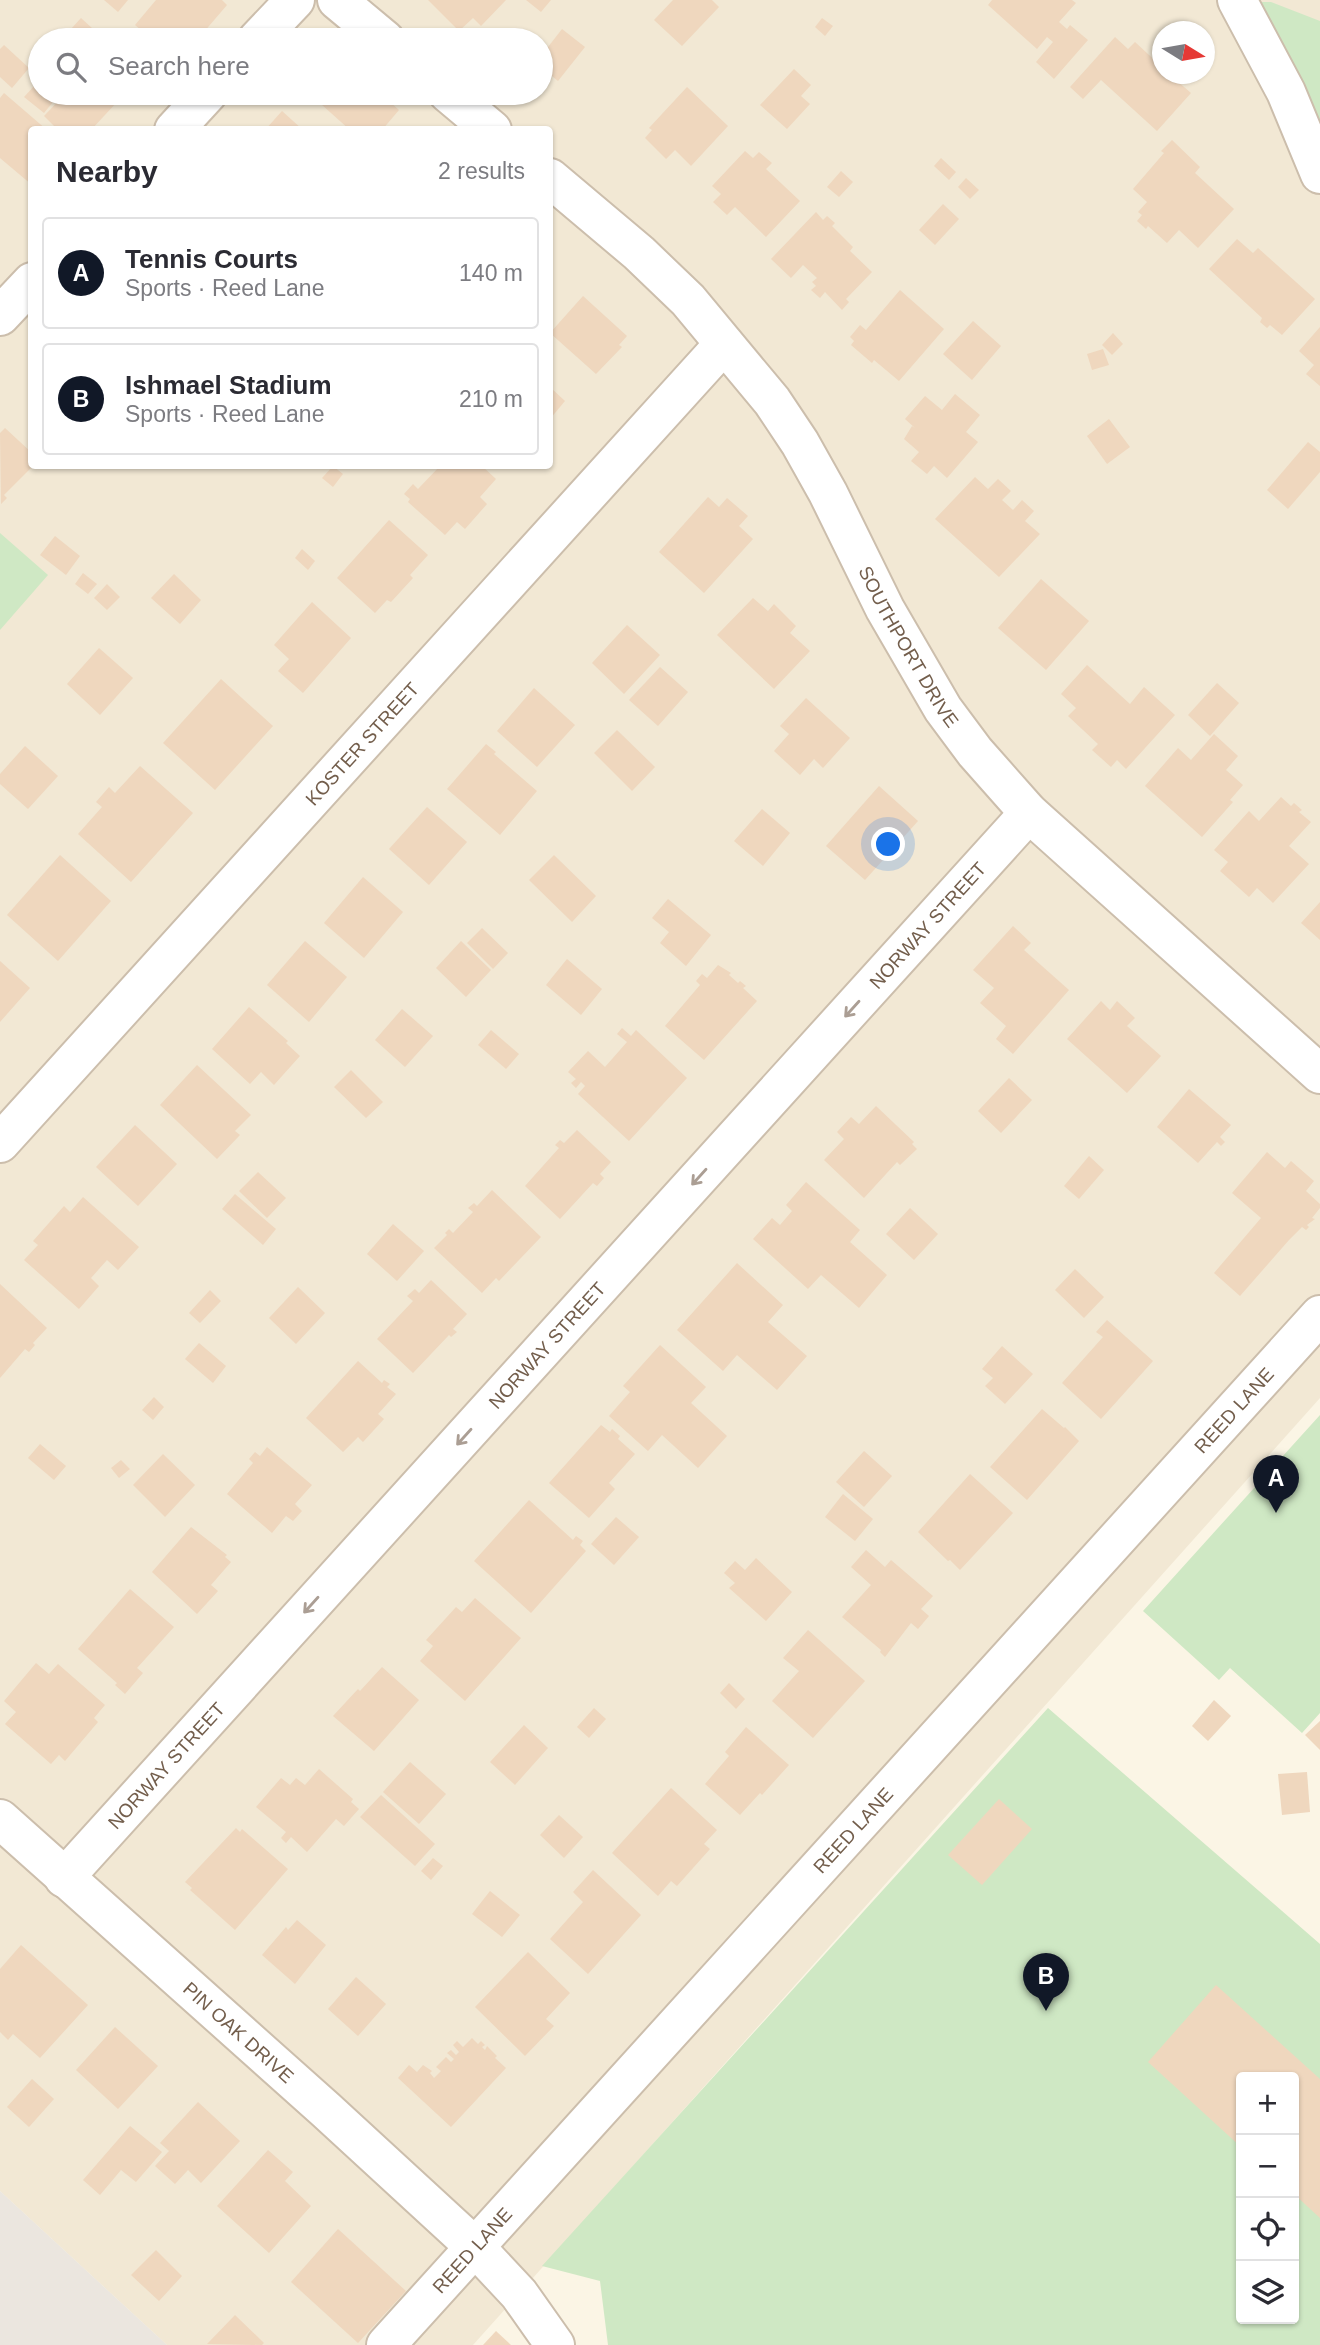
<!DOCTYPE html>
<html lang="en">
<head>
<meta charset="utf-8">
<style>
	:root { --surface:#fff; --page:#f7f7f7; --text:#2b2b33; --muted:#7c7c81; --line:#e1e1e2; --accent:#111827 }
	body { margin:0; font-family:Arial,sans-serif; background:var(--page); color:var(--text) }
	.controls { position:absolute; right:21px; bottom:21px; display:grid; overflow:hidden; border-radius:7px; box-shadow:0 2px 5px #0004 }
	.controls button { width:63px; height:63px; display:grid; place-items:center; padding:0; border:0; border-bottom:2px solid var(--line); background:var(--surface); color:var(--text); font:35px sans-serif }
	.compass { position:absolute; left:1152px; top:21px; width:63px; height:63px; border-radius:50%; background:var(--surface); box-shadow:0 2px 5px #0004; rotate:101deg }
	.you { position:absolute; left:889px; top:845px; width:24px; height:24px; margin:-18px; border:5px solid #fff; border-radius:50%; background:#1a73e8; box-shadow:0 0 0 10px #1a73e833 }
	.badge { display:grid; place-items:center; width:46px; height:46px; border-radius:50%; background:var(--accent); color:#fff; font-size:23px; font-weight:700 }
	.pin { position:absolute; translate:-50% -58px; filter:drop-shadow(0 2px 4px #0008) }
	.pin::after { content:''; position:absolute; top:37px; width:24px; height:21px; background:inherit; clip-path:polygon(0 0,100% 0,50% 100%) }
	.list { margin:0; padding:0; list-style:none }
	h2 { display:flex; justify-content:space-between; align-items:center; height:91px; margin:0; padding:0 28px; font-size:30px }
	h2 small { font-size:23px; font-weight:400; color:var(--muted) }
	.list li { display:grid; grid-template-columns:46px 1fr auto; gap:21px; align-items:center; box-sizing:border-box; height:112px; margin:0 14px 14px; padding:0 14px; border:2px solid var(--line); border-radius:7px }
	.list b { display:block; font-size:26px; white-space:nowrap }
	.list p { margin:0; font-size:23px; white-space:nowrap; color:var(--muted) }
	.list em { font-size:23px; font-style:normal; color:var(--muted) }
	.icon { flex:none; width:38px; height:38px; fill:none; stroke:currentColor; stroke-width:2; stroke-linecap:round; stroke-linejoin:round }
	.map { position:relative; flex:none; width:1320px; height:2345px; overflow:hidden }
	.search { position:absolute; background:var(--surface); box-shadow:0 2px 5px #0004; left:28px; top:28px; width:525px; height:77px; display:flex; align-items:center; gap:18px; box-sizing:border-box; padding:0 24px; border-radius:38px; color:var(--muted); font-size:26px }
	.panel { position:absolute; background:var(--surface); box-shadow:0 2px 5px #0004; left:28px; top:126px; width:525px; height:343px; border-radius:7px }
	.map>svg:first-child { display:block }
	.residential { fill:#f2e8d4; fill-rule:evenodd }
	.industrial { fill:#ebe6df }
	.green { fill:#cfe8c4; fill-rule:evenodd }
	.building { fill:#efd7be }
	.lines { fill:none; stroke-linecap:round; stroke-linejoin:round }
	.minor-casing { stroke:#ccbeac; stroke-width:42 }
	.minor { stroke:#fff; stroke-width:38 }
	.oneway { stroke:#ab9e94 }
	.labels { text-anchor:middle; dominant-baseline:central; stroke-width:6; stroke-linejoin:round; paint-order:stroke }
	.street-label { font-size:19px; fill:#735e4c; stroke:#fef9eb }
</style>
</head>
<body>
<div class="map">
<svg width="1320" height="2345" viewBox="0 0 1320 2345">
	<rect width="100%" height="100%" fill="#fbf5e5"/>
	<path class="residential" d="M0,0H1320V1398L473,2345H167L0,2191ZM1162,32H1204V74H1162ZM40,40H541V93H40ZM32,130H550V466H32Z"/>
	<polygon class="industrial" points="0,2191 167,2345 0,2345"/>
	<g class="green">
		<polygon points="1260,2 1271,2 1320,21 1320,174"/>
		<polygon points="0,533 48,575 0,630"/>
		<polygon points="1320,1415 1320,1713 1302,1733 1230,1668 1219,1680 1143,1611"/>
		<path d="M1048,1708L1320,1944V2345H608L600,2281L542,2266ZM1241,2077H1294V2319H1241Z"/>
	</g>
	<g class="building">
		<polygon points="104,0 128,0 118,12"/>
		<polygon points="156,0 222,0 227,5 197,40 153,40 135,25"/>
		<polygon points="428,0 506,0 481,26 473,18 459,31"/>
		<polygon points="526,0 551,0 541,12"/>
		<polygon points="673,0 712,0 719,7 682,46 654,20"/>
		<polygon points="992,0 1072,0 1076,3 1059,22 1067,29 1070,25 1088,40 1054,79 1036,62 1053,42 1047,37 1037,49 988,5"/>
		<polygon points="81,18 105,40 61,40"/>
		<polygon points="822,18 833,26 825,36 815,27"/>
		<polygon points="562,29 585,47 558,81 541,67 541,56"/>
		<polygon points="1115,37 1128,49 1135,42 1162,67 1162,74 1169,74 1191,93 1157,131 1101,80 1083,99 1070,87"/>
		<polygon points="4,45 29,68 12,88 0,77 0,49"/>
		<polygon points="794,69 811,85 801,96 810,104 787,129 760,105"/>
		<polygon points="34,86 53,102 44,113 24,97"/>
		<polygon points="687,87 728,126 691,166 675,150 666,159 645,138 652,130 649,128"/>
		<polygon points="4,93 47,130 32,130 32,185 0,158 0,98"/>
		<polygon points="66,93 107,93 117,102 91,130 58,130 44,116"/>
		<polygon points="315,93 380,93 399,110 382,130 350,130 312,96"/>
		<polygon points="282,111 303,130 265,130"/>
		<polygon points="1172,140 1200,167 1195,173 1234,209 1198,248 1179,230 1167,243 1148,226 1146,229 1137,221 1142,215 1138,212 1147,202 1133,189 1164,153 1161,151"/>
		<polygon points="745,151 753,158 759,152 772,163 766,169 800,201 766,237 735,207 727,215 713,202 721,194 712,186"/>
		<polygon points="941,158 956,172 949,180 934,166"/>
		<polygon points="841,171 853,182 839,197 827,187"/>
		<polygon points="966,178 979,190 970,199 958,187"/>
		<polygon points="943,204 959,219 935,245 919,230"/>
		<polygon points="816,212 823,220 827,216 835,223 832,226 853,247 850,251 872,272 846,299 849,302 842,310 825,292 820,298 811,290 816,286 812,282 817,278 803,265 791,278 771,259"/>
		<polygon points="1237,239 1253,253 1258,248 1315,299 1282,335 1270,325 1267,328 1260,322 1262,318 1209,269"/>
		<polygon points="900,290 944,329 899,381 874,360 872,363 851,345 854,341 850,337 860,325 866,330"/>
		<polygon points="583,296 627,336 619,345 622,347 596,374 550,333"/>
		<polygon points="973,321 1001,346 972,380 943,354"/>
		<polygon points="1320,327 1320,386 1306,374 1314,365 1299,351"/>
		<polygon points="1113,333 1123,344 1112,355 1102,345"/>
		<polygon points="1103,349 1109,365 1092,370 1087,354"/>
		<polygon points="550,387 565,401 550,419"/>
		<polygon points="955,394 980,415 966,432 978,442 947,478 934,466 927,474 911,461 919,452 904,439 912,426 915,428 905,419 925,396 942,410"/>
		<polygon points="1109,419 1130,447 1107,464 1087,436"/>
		<polygon points="5,428 32,453 32,467 4,495 7,498 1,504 0,433"/>
		<polygon points="1308,442 1320,452 1320,472 1288,509 1267,490"/>
		<polygon points="333,466 343,474 333,487 322,478"/>
		<polygon points="440,466 482,466 496,479 480,497 487,504 465,529 457,522 445,535 408,502 410,499 404,494 413,484 418,489"/>
		<polygon points="975,477 988,489 998,479 1011,491 1002,500 1013,510 1022,500 1034,511 1025,521 1040,534 999,577 935,519"/>
		<polygon points="708,497 719,507 727,498 748,516 739,526 753,539 704,593 659,552"/>
		<polygon points="389,520 428,555 410,575 413,578 391,602 387,600 375,613 337,578"/>
		<polygon points="55,536 80,556 66,575 40,555"/>
		<polygon points="302,549 315,561 308,570 295,558"/>
		<polygon points="83,573 97,584 88,594 75,584"/>
		<polygon points="174,574 201,600 180,624 151,598"/>
		<polygon points="1041,579 1089,621 1046,670 998,628"/>
		<polygon points="107,584 120,597 107,610 94,598"/>
		<polygon points="753,598 768,611 774,604 796,626 790,633 810,651 774,689 717,635"/>
		<polygon points="312,602 351,638 303,693 278,671 289,659 274,645"/>
		<polygon points="627,625 660,655 624,694 592,663"/>
		<polygon points="99,648 133,678 100,715 67,684"/>
		<polygon points="1087,665 1130,704 1144,687 1175,715 1126,769 1117,760 1111,767 1092,750 1098,744 1068,716 1076,708 1061,694"/>
		<polygon points="660,667 688,692 658,726 629,700"/>
		<polygon points="221,679 273,726 215,790 163,743"/>
		<polygon points="1217,683 1239,703 1210,736 1188,715"/>
		<polygon points="534,688 575,725 537,767 497,731"/>
		<polygon points="806,698 850,738 823,768 814,759 800,775 774,751 789,734 780,726"/>
		<polygon points="617,730 655,767 632,791 594,753"/>
		<polygon points="1214,734 1238,756 1226,770 1243,785 1230,800 1233,802 1202,837 1145,786 1178,748 1191,760"/>
		<polygon points="486,744 496,752 494,754 537,791 500,835 447,789"/>
		<polygon points="25,746 58,776 28,809 0,784 0,774"/>
		<polygon points="140,766 193,813 131,882 78,834 102,807 96,802 109,787 115,793"/>
		<polygon points="879,786 918,821 865,880 826,846"/>
		<polygon points="1281,797 1291,806 1294,803 1302,810 1299,812 1311,822 1289,846 1309,864 1273,903 1257,888 1249,897 1220,871 1228,862 1214,850 1249,811 1259,821"/>
		<polygon points="427,807 467,842 429,885 389,849"/>
		<polygon points="762,809 790,833 763,866 734,841"/>
		<polygon points="60,855 111,901 58,961 7,915"/>
		<polygon points="554,855 596,896 572,922 529,880"/>
		<polygon points="363,877 403,912 364,958 324,923"/>
		<polygon points="668,899 711,935 686,966 660,943 669,932 652,918"/>
		<polygon points="1320,902 1320,940 1301,923"/>
		<polygon points="1013,926 1031,943 1024,950 1069,990 1013,1054 996,1039 1006,1026 980,1003 994,988 973,970"/>
		<polygon points="482,928 508,953 493,969 467,943"/>
		<polygon points="305,941 347,977 309,1022 267,985"/>
		<polygon points="461,941 491,970 466,997 436,968"/>
		<polygon points="567,959 602,989 581,1015 546,985"/>
		<polygon points="0,961 30,988 0,1022"/>
		<polygon points="718,965 731,973 729,975 738,983 740,981 746,986 743,988 757,1001 704,1060 665,1026 700,985 696,981 702,974 707,978"/>
		<polygon points="1101,1001 1110,1010 1117,1001 1135,1018 1127,1026 1161,1056 1127,1093 1067,1039"/>
		<polygon points="249,1007 288,1041 286,1043 300,1056 274,1085 261,1072 250,1084 212,1049"/>
		<polygon points="402,1009 433,1036 405,1067 375,1040"/>
		<polygon points="622,1028 631,1036 636,1030 687,1078 629,1141 578,1094 585,1086 581,1082 576,1088 571,1083 576,1079 568,1072 588,1051 605,1067 627,1042 617,1034"/>
		<polygon points="491,1030 519,1054 506,1069 478,1045"/>
		<polygon points="197,1065 251,1115 235,1131 240,1135 217,1159 160,1105"/>
		<polygon points="351,1070 383,1102 366,1118 334,1087"/>
		<polygon points="1009,1078 1032,1100 1001,1133 978,1111"/>
		<polygon points="1189,1089 1231,1125 1220,1137 1225,1142 1221,1146 1217,1142 1198,1163 1157,1127"/>
		<polygon points="876,1106 914,1142 912,1144 917,1149 900,1165 897,1162 864,1198 824,1160 844,1139 837,1132 851,1117 859,1124"/>
		<polygon points="135,1125 177,1164 138,1206 96,1167"/>
		<polygon points="577,1130 611,1162 600,1174 604,1178 597,1186 593,1183 560,1219 525,1186 559,1148 555,1145 560,1140 564,1143"/>
		<polygon points="1267,1152 1285,1168 1291,1161 1314,1181 1306,1191 1320,1204 1320,1208 1312,1218 1315,1219 1307,1225 1309,1227 1306,1230 1302,1227 1289,1240 1240,1296 1214,1273 1261,1218 1232,1193"/>
		<polygon points="1089,1156 1104,1170 1079,1199 1064,1186"/>
		<polygon points="258,1172 286,1198 267,1218 239,1191"/>
		<polygon points="806,1182 860,1230 850,1242 887,1275 859,1308 821,1275 808,1289 753,1239 772,1218 780,1225 792,1211 786,1205"/>
		<polygon points="492,1190 541,1237 499,1281 496,1278 482,1293 434,1248 447,1235 445,1233 449,1229 453,1233 473,1212 468,1208 474,1203 477,1206"/>
		<polygon points="235,1194 276,1229 263,1245 222,1209"/>
		<polygon points="83,1197 139,1247 118,1270 107,1260 91,1278 99,1286 79,1309 24,1260 38,1245 33,1241 64,1206 70,1212"/>
		<polygon points="910,1208 938,1234 914,1260 886,1234"/>
		<polygon points="393,1224 424,1251 397,1281 367,1254"/>
		<polygon points="737,1263 783,1305 768,1322 807,1356 777,1390 737,1355 723,1371 677,1330"/>
		<polygon points="1075,1269 1104,1297 1084,1318 1055,1290"/>
		<polygon points="431,1280 467,1314 453,1329 457,1332 451,1337 449,1335 413,1373 377,1339 413,1301 407,1296 415,1289 419,1293"/>
		<polygon points="0,1284 47,1328 33,1343 35,1345 29,1352 25,1349 0,1378"/>
		<polygon points="298,1287 325,1313 296,1344 269,1318"/>
		<polygon points="210,1290 221,1301 200,1323 189,1313"/>
		<polygon points="1107,1320 1153,1361 1101,1419 1062,1383 1103,1337 1096,1332"/>
		<polygon points="199,1343 226,1366 213,1383 185,1359"/>
		<polygon points="660,1345 706,1387 691,1403 727,1436 698,1468 662,1435 648,1451 609,1416 630,1392 623,1386"/>
		<polygon points="1002,1346 1033,1374 1005,1404 985,1386 993,1378 982,1369"/>
		<polygon points="358,1361 382,1383 384,1380 390,1384 387,1387 396,1394 378,1414 384,1419 363,1442 358,1437 343,1452 306,1418"/>
		<polygon points="154,1397 164,1407 153,1420 142,1410"/>
		<polygon points="1042,1409 1064,1428 1065,1427 1079,1441 1027,1500 990,1467"/>
		<polygon points="601,1425 610,1432 612,1429 620,1436 618,1439 635,1454 609,1483 615,1489 589,1518 549,1483"/>
		<polygon points="40,1444 66,1466 54,1480 28,1458"/>
		<polygon points="267,1447 312,1485 295,1504 302,1511 293,1521 286,1516 272,1533 227,1494 253,1463 249,1459 255,1452 260,1456"/>
		<polygon points="864,1451 892,1476 864,1507 836,1482"/>
		<polygon points="163,1454 195,1485 165,1517 133,1485"/>
		<polygon points="121,1460 130,1469 119,1478 111,1468"/>
		<polygon points="970,1474 1013,1513 960,1570 950,1560 948,1561 918,1532"/>
		<polygon points="843,1494 873,1519 855,1541 825,1517"/>
		<polygon points="529,1500 573,1540 576,1536 583,1541 580,1545 586,1551 531,1613 474,1561"/>
		<polygon points="616,1517 639,1537 614,1565 591,1544"/>
		<polygon points="191,1527 227,1555 225,1557 231,1562 211,1585 218,1591 197,1614 152,1572"/>
		<polygon points="866,1550 885,1567 891,1560 933,1596 921,1609 929,1616 918,1629 911,1623 885,1657 880,1652 881,1650 842,1617 871,1585 851,1567"/>
		<polygon points="756,1558 792,1592 766,1621 729,1588 735,1583 724,1573 735,1561 745,1570"/>
		<polygon points="130,1589 174,1627 137,1668 143,1673 125,1694 115,1685 117,1683 78,1649"/>
		<polygon points="475,1598 521,1638 465,1701 420,1661 433,1646 426,1640 456,1607 462,1612"/>
		<polygon points="808,1630 865,1681 813,1738 772,1701 799,1671 783,1658"/>
		<polygon points="36,1663 49,1674 58,1664 105,1705 94,1718 98,1722 65,1761 59,1755 51,1764 5,1724 16,1712 4,1701"/>
		<polygon points="382,1667 419,1700 374,1751 333,1716 358,1689 360,1691"/>
		<polygon points="729,1683 745,1699 736,1709 720,1693"/>
		<polygon points="1214,1700 1231,1716 1208,1741 1192,1726"/>
		<polygon points="594,1708 606,1719 589,1738 577,1727"/>
		<polygon points="1320,1721 1320,1750 1305,1735"/>
		<polygon points="524,1725 548,1748 515,1785 490,1762"/>
		<polygon points="746,1727 789,1765 762,1795 760,1793 740,1815 705,1784 729,1756 725,1752"/>
		<polygon points="410,1762 446,1794 419,1824 383,1792"/>
		<polygon points="319,1769 353,1799 351,1802 359,1809 344,1826 336,1819 307,1852 291,1837 286,1843 281,1838 286,1832 256,1807 281,1778 290,1785 296,1778 305,1785"/>
		<polygon points="1307,1772 1310,1812 1282,1815 1278,1774"/>
		<polygon points="671,1788 717,1830 704,1844 710,1849 677,1886 671,1881 658,1896 612,1853"/>
		<polygon points="381,1795 435,1844 415,1866 360,1817"/>
		<polygon points="999,1799 1032,1829 982,1885 948,1855"/>
		<polygon points="559,1815 583,1837 564,1858 540,1835"/>
		<polygon points="236,1828 240,1832 242,1829 288,1869 235,1930 190,1890 192,1888 185,1882"/>
		<polygon points="433,1858 443,1866 431,1880 421,1871"/>
		<polygon points="593,1870 641,1915 588,1974 550,1939 583,1902 573,1892"/>
		<polygon points="490,1891 520,1915 502,1937 472,1914"/>
		<polygon points="297,1920 326,1945 295,1984 262,1955 286,1927 288,1930"/>
		<polygon points="21,1945 88,2005 40,2058 13,2034 8,2040 0,2032 0,1969"/>
		<polygon points="528,1952 570,1993 546,2019 554,2026 525,2056 475,2007"/>
		<polygon points="356,1977 386,2004 358,2036 328,2009"/>
		<polygon points="1216,1985 1320,2079 1320,2218 1294,2194 1294,2077 1241,2077 1241,2147 1148,2062"/>
		<polygon points="115,2027 158,2066 118,2109 76,2070"/>
		<polygon points="472,2038 478,2044 481,2041 485,2045 482,2047 485,2050 487,2046 497,2056 495,2058 506,2068 451,2127 398,2078 409,2065 417,2072 423,2065 432,2071 430,2073 434,2078 441,2071 436,2067 446,2057 451,2062 454,2059 447,2053 451,2050 456,2055 459,2052 453,2045 457,2041 463,2047"/>
		<polygon points="32,2079 54,2099 29,2127 7,2107"/>
		<polygon points="198,2102 240,2141 201,2183 188,2170 175,2184 155,2166 169,2151 160,2143"/>
		<polygon points="130,2126 162,2152 136,2182 121,2170 100,2195 83,2180"/>
		<polygon points="268,2150 293,2172 285,2181 311,2206 269,2253 217,2206"/>
		<polygon points="338,2229 406,2291 358,2343 291,2282"/>
		<polygon points="156,2250 182,2276 159,2301 131,2275"/>
		<polygon points="235,2315 264,2343 262,2345 207,2344"/>
		<polygon points="496,2331 511,2345 483,2345"/>
	</g>
	<g class="lines">
		<g class="minor-casing">
			<g id="minor">
				<polyline points="337,0 385,40"/>
				<polyline points="1237,0 1286,92 1320,174"/>
				<polyline points="257,40 295,0"/>
				<polyline points="448,93 492,130"/>
				<polyline points="174,130 208,93"/>
				<path id="s1" d="M550,178L639,253L688,300L772,401L800,443L828,493L885,609L943,709L975,752L1029,813L1320,1074"/>
				<polyline points="0,316 32,282"/>
				<path id="s2" d="M0,1143L724,344"/>
				<path id="s3" d="M0,1819L326,2110L475,2247L519,2294L555,2345"/>
				<path id="s4" d="M64,1878L1029,813"/>
				<path id="s5" d="M386,2345L1320,1315"/>
			</g>
		</g>
		<use href="#minor" class="minor"/>
	</g>
	<defs><path id="oneway-shaft" d="M-6 0H5M1.5-3L5.5 0L1.5 3" fill="none" stroke-width="1.6" stroke-linecap="round" stroke-linejoin="round" transform="scale(1.75)"/></defs>
	<g class="oneway">
		<use href="#oneway-shaft" transform="translate(852 1009) rotate(132)"/>
		<use href="#oneway-shaft" transform="translate(699 1177) rotate(132)"/>
		<use href="#oneway-shaft" transform="translate(464 1437) rotate(132)"/>
		<use href="#oneway-shaft" transform="translate(311 1605) rotate(132)"/>
	</g>
	<g class="labels">
		<g class="street-label">
			<text stroke="none"><textPath href="#s1" startOffset="597">SOUTHPORT DRIVE</textPath></text>
			<text stroke="none"><textPath href="#s2" startOffset="539">KOSTER STREET</textPath></text>
			<text stroke="none"><textPath href="#s4" startOffset="1286">NORWAY STREET</textPath></text>
			<text stroke="none"><textPath href="#s4" startOffset="719">NORWAY STREET</textPath></text>
			<text stroke="none"><textPath href="#s5" startOffset="1262">REED LANE</textPath></text>
			<text stroke="none"><textPath href="#s4" startOffset="152">NORWAY STREET</textPath></text>
			<text stroke="none"><textPath href="#s5" startOffset="695">REED LANE</textPath></text>
			<text stroke="none"><textPath href="#s3" startOffset="320">PIN OAK DRIVE</textPath></text>
			<text stroke="none"><textPath href="#s5" startOffset="128">REED LANE</textPath></text>
		</g>
	</g>
</svg>
<div class="controls">
<button>+</button>
<button>−</button>
<button><svg class="icon" aria-label="locate" viewBox="0 0 24 24"><circle cx="12" cy="12" r="6"/><path d="M12 2v4M12 18v4M2 12h4M18 12h4"/></svg></button>
<button><svg class="icon" aria-label="layers" viewBox="0 0 24 24"><path d="M12 4l9 5-9 5-9-5zM3 14l9 5 9-5"/></svg></button>
</div>
<svg class="compass" viewBox="-18 -18 36 36"><path d="M0-13l5 13h-10z" fill="#e53935"/><path d="M0 13l5-13h-10z" fill="#7c7c81"/></svg>
<div class="you"></div>
<div class="pin badge" style="left:1276px;top:1513px">A</div>
<div class="pin badge" style="left:1046px;top:2011px">B</div>
<div class="search"><svg class="icon" aria-label="search" viewBox="0 0 24 24"><circle cx="10" cy="10" r="6"/><path d="M15 15l6 6"/></svg>Search here</div>
<section class="panel">
<h2>Nearby<small>2 results</small></h2>
<ul class="list">
<li><span class="badge">A</span><div><b>Tennis Courts</b><p>Sports · Reed Lane</p></div><em>140 m</em></li>
<li><span class="badge">B</span><div><b>Ishmael Stadium</b><p>Sports · Reed Lane</p></div><em>210 m</em></li>
</ul>
</section>
</div>
</body>
</html>
